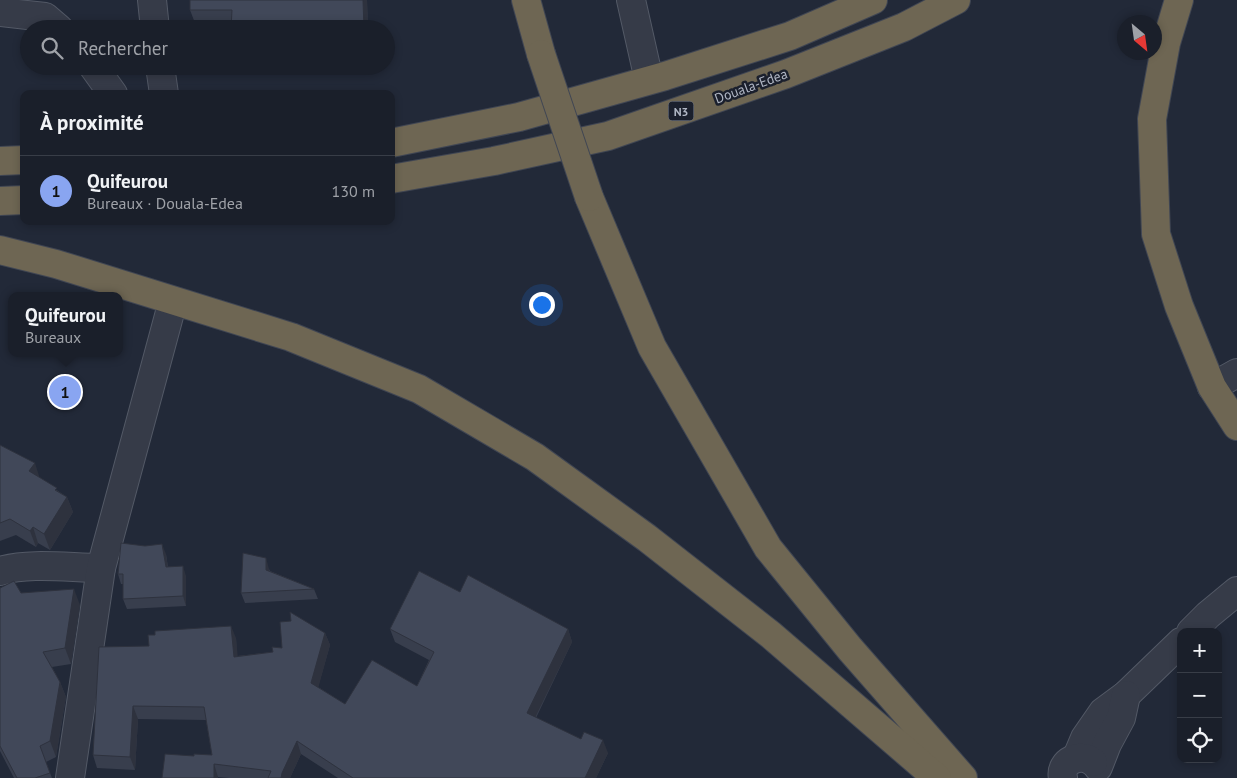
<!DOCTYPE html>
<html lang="fr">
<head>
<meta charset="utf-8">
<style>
	:root { --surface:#1a1f2a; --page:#272c36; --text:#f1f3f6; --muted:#9fa2a8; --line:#383d47; --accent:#89a5f1 }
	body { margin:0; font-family:"PT Sans",sans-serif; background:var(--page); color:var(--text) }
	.controls { position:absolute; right:15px; bottom:15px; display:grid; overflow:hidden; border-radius:10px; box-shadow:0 2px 8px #0003 }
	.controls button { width:45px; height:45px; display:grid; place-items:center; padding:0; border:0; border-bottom:1px solid var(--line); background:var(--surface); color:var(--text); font:25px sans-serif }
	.compass { position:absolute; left:1117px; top:15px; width:45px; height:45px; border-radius:50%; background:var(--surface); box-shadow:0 2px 8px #0003; rotate:151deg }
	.you { position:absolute; left:541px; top:304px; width:18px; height:18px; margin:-12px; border:4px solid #fff; border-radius:50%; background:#1a73e8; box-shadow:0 0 0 8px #1a73e833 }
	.badge { display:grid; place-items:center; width:32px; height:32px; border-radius:50%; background:var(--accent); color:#111; font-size:16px; font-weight:700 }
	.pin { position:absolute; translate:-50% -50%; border:2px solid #fff; box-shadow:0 1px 5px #0006 }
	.popup { position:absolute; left:8px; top:292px; width:115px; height:65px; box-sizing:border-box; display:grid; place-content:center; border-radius:10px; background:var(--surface); filter:drop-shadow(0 1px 4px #0005); font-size:16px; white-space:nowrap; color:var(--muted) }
	.popup b { font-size:19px; color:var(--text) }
	.popup::after { content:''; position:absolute; left:50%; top:100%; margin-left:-10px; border:10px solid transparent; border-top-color:var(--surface) }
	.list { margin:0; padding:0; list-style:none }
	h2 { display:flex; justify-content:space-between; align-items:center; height:65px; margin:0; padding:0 20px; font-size:21px }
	h2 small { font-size:16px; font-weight:400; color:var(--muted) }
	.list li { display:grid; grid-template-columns:32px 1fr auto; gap:15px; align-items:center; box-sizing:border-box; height:70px; padding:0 20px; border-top:1px solid var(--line) }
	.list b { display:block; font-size:19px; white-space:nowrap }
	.list p { margin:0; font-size:16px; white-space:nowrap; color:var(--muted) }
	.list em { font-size:16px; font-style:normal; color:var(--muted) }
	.icon { flex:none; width:28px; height:28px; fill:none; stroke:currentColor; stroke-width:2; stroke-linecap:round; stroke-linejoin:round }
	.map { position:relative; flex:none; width:1237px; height:778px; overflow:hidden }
	.search { position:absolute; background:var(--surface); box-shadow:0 2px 8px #0003; left:20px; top:20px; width:375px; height:55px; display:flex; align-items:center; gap:12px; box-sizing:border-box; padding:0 18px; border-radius:28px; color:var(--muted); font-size:19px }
	.panel { position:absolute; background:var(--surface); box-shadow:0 2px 8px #0003; left:20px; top:90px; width:375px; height:135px; border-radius:10px }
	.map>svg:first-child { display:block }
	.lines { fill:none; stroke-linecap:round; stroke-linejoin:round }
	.minor-casing { stroke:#535966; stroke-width:30 }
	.highway-casing { stroke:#404653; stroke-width:30 }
	.minor { stroke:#363b48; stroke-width:28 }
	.highway { stroke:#6e6653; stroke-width:28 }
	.highway-bridge-casing { stroke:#404653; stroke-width:30; stroke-linecap:butt }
	.highway-bridge { stroke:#6e6653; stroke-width:28 }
	.wall { fill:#383e4d }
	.shaded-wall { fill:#2e323e }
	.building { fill:#414859; stroke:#2e323e }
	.labels { text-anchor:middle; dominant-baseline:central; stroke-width:5; stroke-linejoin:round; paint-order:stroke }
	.shield { fill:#1b202d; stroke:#838997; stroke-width:1 }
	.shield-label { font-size:12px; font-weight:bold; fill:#b0b6c4 }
	.street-label { font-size:14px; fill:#b0b6c4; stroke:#1b202d }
</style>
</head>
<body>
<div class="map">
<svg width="1237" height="778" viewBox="0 0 1237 778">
	<rect width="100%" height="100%" fill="#222938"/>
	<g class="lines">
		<g class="minor-casing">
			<g id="minor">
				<polyline points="152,0 155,29"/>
				<polyline points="631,0 649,80"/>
				<polyline points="0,12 45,17 59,29"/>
				<polyline points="93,66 113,94"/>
				<polyline points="160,66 164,94"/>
				<polyline points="1212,387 1237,373"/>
				<path d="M0,571C30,562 70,568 101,568"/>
				<polyline points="1191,632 1208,615 1237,591"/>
				<polyline points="1077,757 1085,738 1103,712 1126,695 1181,642"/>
				<polyline points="1098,767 1107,744 1121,718 1126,695"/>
				<polyline points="70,778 101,568 173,301"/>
				<path d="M1063,778C1059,761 1081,752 1093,762"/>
			</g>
		</g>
		<g class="highway-casing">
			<g id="highway">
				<polyline points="526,0 541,54"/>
				<polyline points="1179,0 1166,43 1152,119 1156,234 1179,306 1212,387 1237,426"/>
				<polyline points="391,143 519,117 665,76 790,36 873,0"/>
				<polyline points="0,161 24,160"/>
				<polyline points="391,179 494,161 608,136 786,74 904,27 956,0"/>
				<polyline points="589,197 652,347 768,548 850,649 963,778"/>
				<polyline points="0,201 24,200"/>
				<polyline points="0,250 56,264 291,337 419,389 535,457 647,538 771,635 937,778"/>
			</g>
		</g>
		<use href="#minor" class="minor"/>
		<use href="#highway" class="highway"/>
		<g class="highway-bridge-casing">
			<polyline id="highway-bridge" points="541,54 589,197"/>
		</g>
		<use href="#highway-bridge" class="highway-bridge"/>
	</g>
	<g class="wall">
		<polygon points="190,0 367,0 368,29 231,23 195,23 190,10"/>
		<polygon points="232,66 310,66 235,74"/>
		<polygon points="0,445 40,478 58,491 67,497 73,512 50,550 38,543 36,547 16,535 0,541"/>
		<polygon points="166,554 168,567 186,576 186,606 127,609 123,599 123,584 121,584 118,574"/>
		<polygon points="269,569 270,571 314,589 318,599 245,603 241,593"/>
		<polygon points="0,588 21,593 80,605 71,664 52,667 60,682 66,697 56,757 46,762 52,778 14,778 0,751"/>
		<polygon points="460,592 568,629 572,642 536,718 608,753 596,778 338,778 301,754 290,778 229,778 218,777 194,756 212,755 206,720 138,719 135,770 97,768 93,755 149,646 236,638 237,656 273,652 282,648 325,633 330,645 318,687 345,704 417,686 429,660 395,642 390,629"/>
	</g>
	<g class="shaded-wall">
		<polygon points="363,0 367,0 368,29 364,29"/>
		<polygon points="35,463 40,479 29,471"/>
		<polygon points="67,497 73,512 50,550 44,534"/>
		<polygon points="33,527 38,543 36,547 30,531"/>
		<polygon points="162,544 166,554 169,577 166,567"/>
		<polygon points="266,558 269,569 270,580 266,570"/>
		<polygon points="183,566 186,576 186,606 183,596"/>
		<polygon points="74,589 80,605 71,664 65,648"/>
		<polygon points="231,626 236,638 239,670 234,657"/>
		<polygon points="568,629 572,642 531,726 527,713"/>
		<polygon points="325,633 330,645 316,696 311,683"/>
		<polygon points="60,682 66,697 56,757 50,741"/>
		<polygon points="133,706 138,719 135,770 130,757"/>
		<polygon points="603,740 608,753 596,778 585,778"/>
		<polygon points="297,741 301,754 290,778 281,778 282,773"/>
		<polygon points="214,764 218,777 218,778 214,778"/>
	</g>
	<g class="building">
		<polygon points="190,0 363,0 364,29 231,29 232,10 190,10"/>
		<polygon points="0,445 35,463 29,471 57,488 55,490 67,497 44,534 33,527 30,531 10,519 0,523"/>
		<polygon points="121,543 145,546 162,544 166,567 183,566 183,596 123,599 123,574 118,574"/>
		<polygon points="243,553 266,558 266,570 314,589 241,593"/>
		<polygon points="419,571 460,592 468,575 568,629 527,713 581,739 584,732 603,740 585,778 353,778 297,741 282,773 281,778 268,778 271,771 214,764 214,778 162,778 165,754 194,756 194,754 212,755 204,707 133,706 130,757 93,755 99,647 149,646 148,635 155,635 155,631 231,626 234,657 273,652 272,647 282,648 280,622 291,621 290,612 325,633 311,683 345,704 372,660 417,686 434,652 390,629"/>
		<polygon points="14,581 21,593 74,589 65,648 43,652 60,682 50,741 40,746 50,773 35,778 17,778 0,746 0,588"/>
	</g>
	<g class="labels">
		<rect class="shield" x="668.5" y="101.5" width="25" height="19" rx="4"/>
		<g class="shield-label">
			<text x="681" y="111">N3</text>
		</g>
		<g class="street-label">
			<text transform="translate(751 86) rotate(-20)">Douala-Edea</text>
		</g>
	</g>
</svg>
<div class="controls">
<button>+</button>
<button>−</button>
<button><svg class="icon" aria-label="locate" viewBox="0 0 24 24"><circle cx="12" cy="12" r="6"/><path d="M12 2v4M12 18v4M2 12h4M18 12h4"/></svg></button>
</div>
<svg class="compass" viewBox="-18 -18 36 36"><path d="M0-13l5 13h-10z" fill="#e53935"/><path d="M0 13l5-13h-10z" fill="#9fa2a8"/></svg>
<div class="you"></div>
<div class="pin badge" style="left:65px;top:392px">1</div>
<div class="popup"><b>Quifeurou</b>Bureaux</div>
<div class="search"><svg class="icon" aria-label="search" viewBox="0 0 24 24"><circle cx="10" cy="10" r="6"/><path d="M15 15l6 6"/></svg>Rechercher</div>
<section class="panel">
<h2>À proximité<small></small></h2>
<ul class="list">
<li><span class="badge">1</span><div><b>Quifeurou</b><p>Bureaux · Douala-Edea</p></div><em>130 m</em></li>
</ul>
</section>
</div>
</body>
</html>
